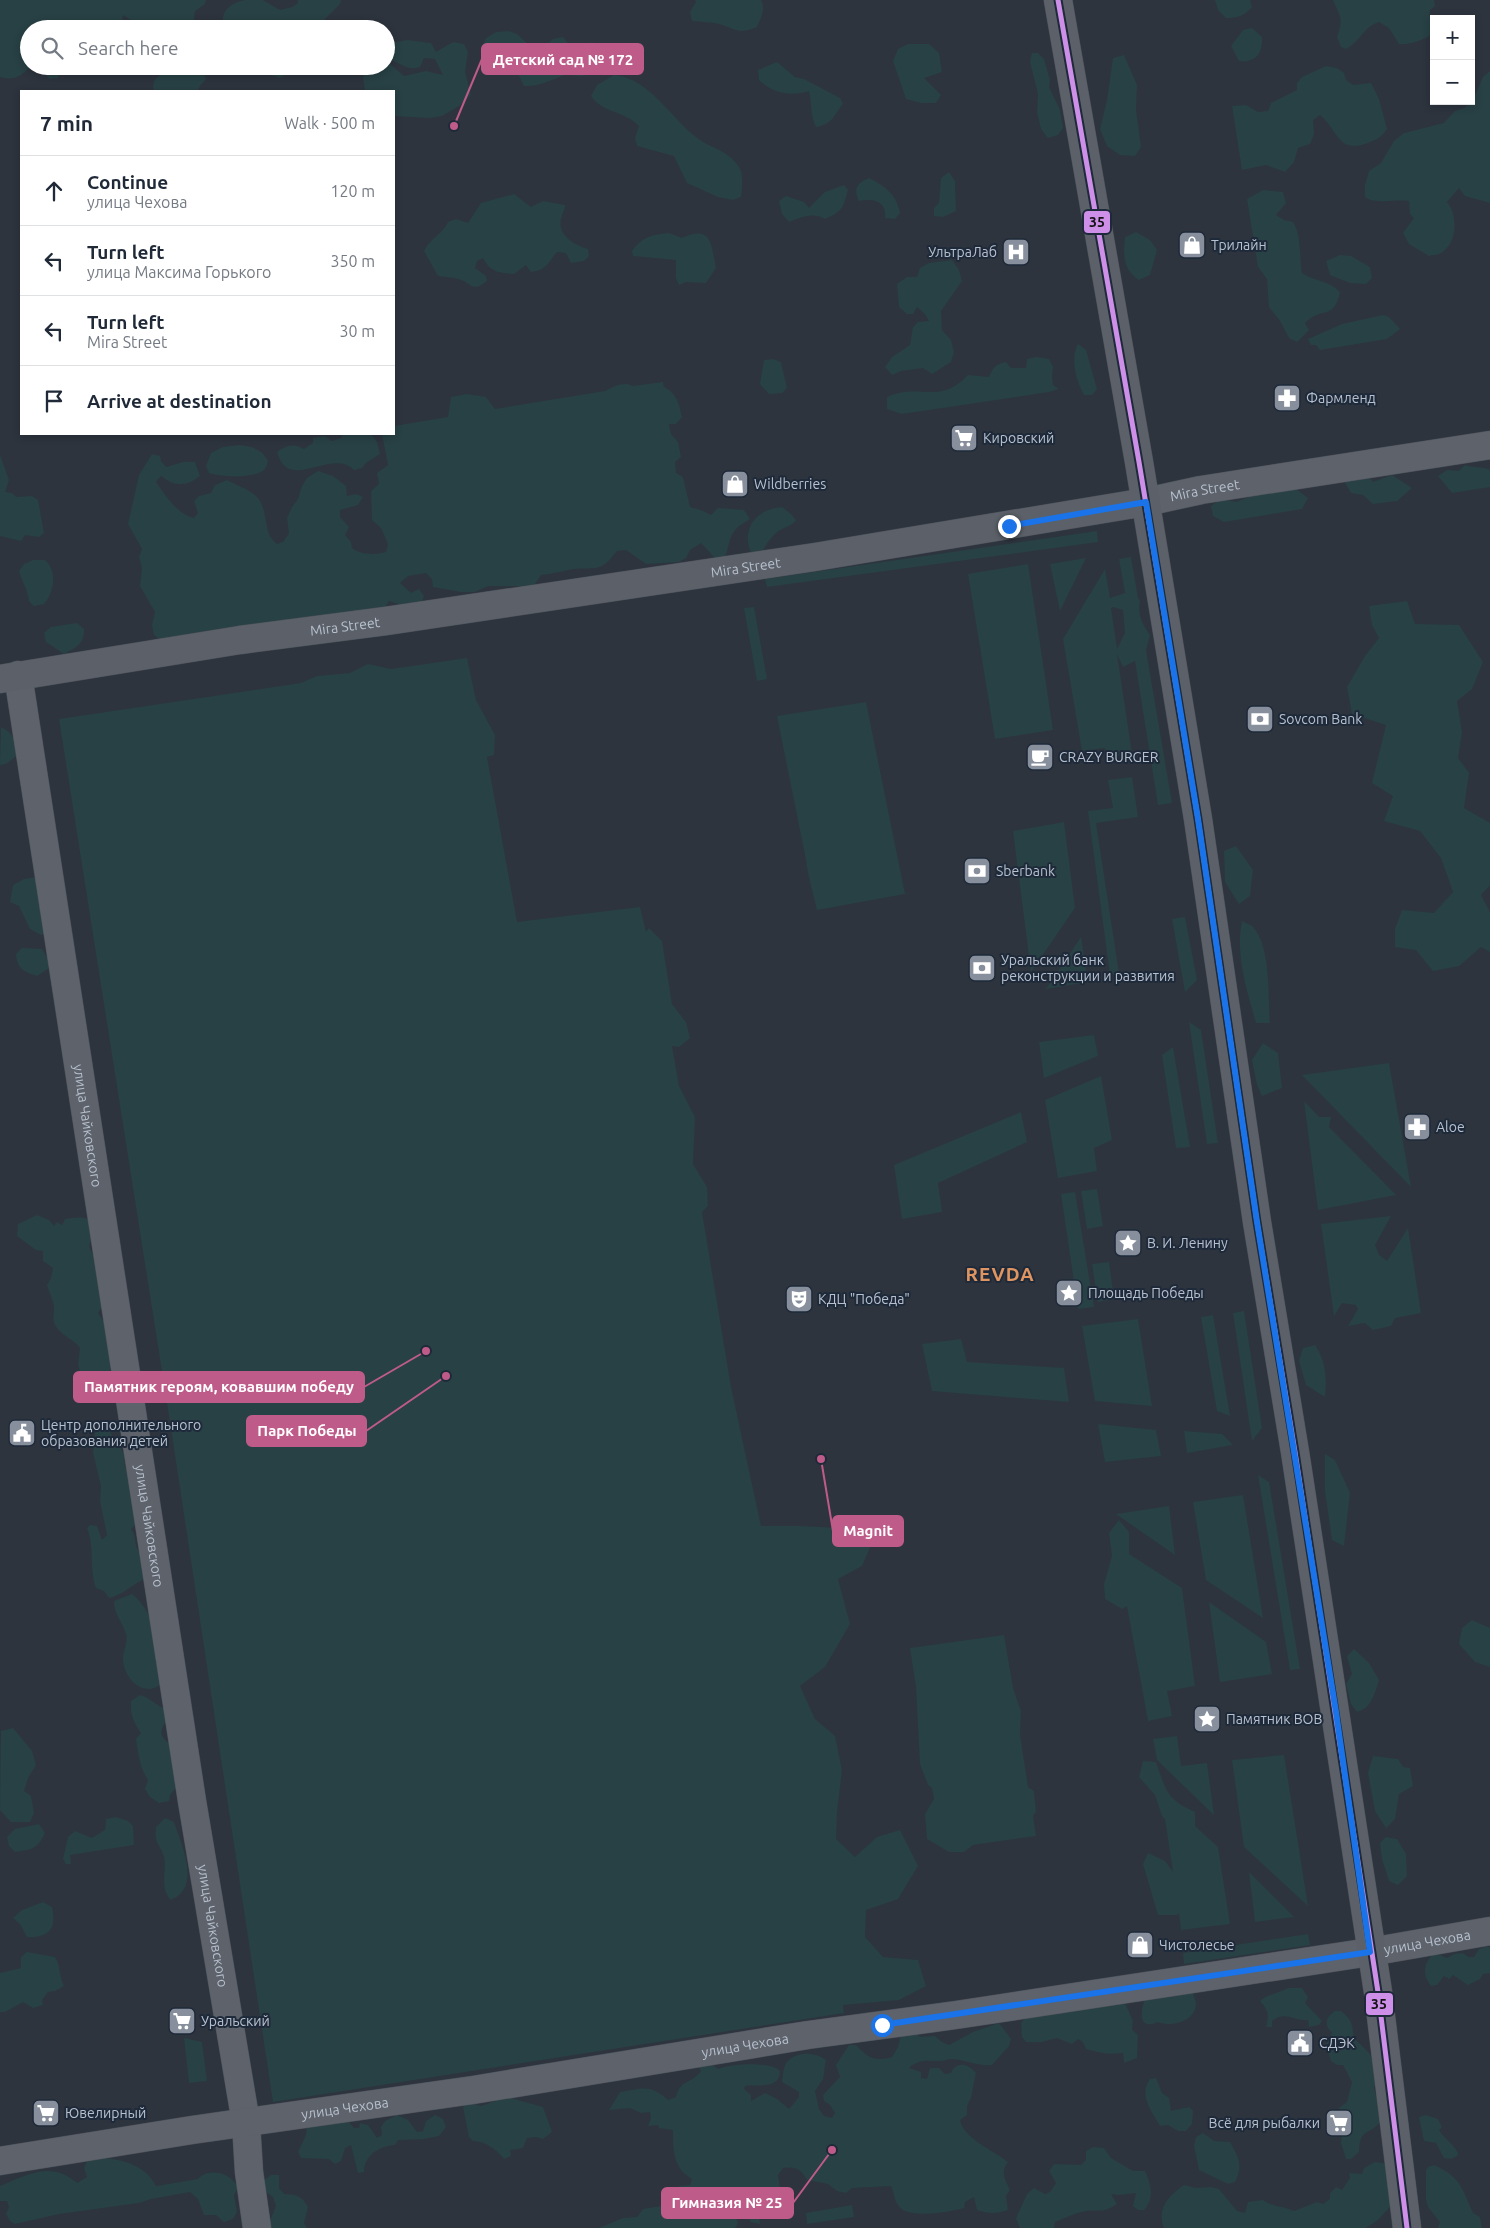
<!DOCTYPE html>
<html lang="en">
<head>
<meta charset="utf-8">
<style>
	:root { --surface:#fff; --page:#f6f6f7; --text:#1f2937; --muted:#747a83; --line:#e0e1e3 }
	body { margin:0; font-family:Ubuntu,sans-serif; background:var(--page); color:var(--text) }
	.controls { position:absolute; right:15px; top:15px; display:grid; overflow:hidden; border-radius:0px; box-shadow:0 2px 8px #0003 }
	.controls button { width:45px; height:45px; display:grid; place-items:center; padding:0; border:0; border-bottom:1px solid var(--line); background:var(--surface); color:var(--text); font:25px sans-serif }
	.stop { position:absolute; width:15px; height:15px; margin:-11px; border:4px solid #1a73e8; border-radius:50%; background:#fff }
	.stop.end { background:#1a73e8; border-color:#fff; box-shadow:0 1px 5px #0008 }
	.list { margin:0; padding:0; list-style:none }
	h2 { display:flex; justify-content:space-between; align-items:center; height:65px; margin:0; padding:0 20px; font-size:21px }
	h2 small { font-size:16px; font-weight:400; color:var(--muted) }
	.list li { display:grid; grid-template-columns:32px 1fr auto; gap:15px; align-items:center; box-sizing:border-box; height:70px; padding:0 20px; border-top:1px solid var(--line) }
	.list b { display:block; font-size:19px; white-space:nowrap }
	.list p { margin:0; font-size:16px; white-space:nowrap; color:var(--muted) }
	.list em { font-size:16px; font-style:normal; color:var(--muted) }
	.icon { flex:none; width:28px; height:28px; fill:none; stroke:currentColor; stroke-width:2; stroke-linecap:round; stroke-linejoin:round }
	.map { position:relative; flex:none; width:1490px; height:2228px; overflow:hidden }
	.search { position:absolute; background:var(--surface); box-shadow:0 2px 8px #0003; left:20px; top:20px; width:375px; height:55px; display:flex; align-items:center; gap:12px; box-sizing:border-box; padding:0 18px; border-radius:28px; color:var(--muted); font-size:19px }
	.panel { position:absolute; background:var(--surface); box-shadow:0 2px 8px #0003; left:20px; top:90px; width:375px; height:345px; border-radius:0px }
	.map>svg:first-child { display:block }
	.green { fill:#284145; fill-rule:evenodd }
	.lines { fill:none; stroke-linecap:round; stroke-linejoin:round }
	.minor-casing { stroke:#4b5058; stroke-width:29 }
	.tertiary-casing { stroke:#4b5058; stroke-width:29 }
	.secondary-casing { stroke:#4b5058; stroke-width:29 }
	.minor { stroke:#5d626b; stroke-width:28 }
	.tertiary { stroke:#5d626b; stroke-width:28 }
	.secondary { stroke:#5c6169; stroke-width:28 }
	.bus-1-casing { stroke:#1e2a3a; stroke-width:9 }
	.bus-1 { stroke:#ce8fe9; stroke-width:5 }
	.route { stroke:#1a73e8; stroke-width:6 }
	.labels { text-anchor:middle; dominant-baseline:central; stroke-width:4; stroke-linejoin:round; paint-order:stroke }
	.poi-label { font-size:14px; fill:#b7c0ce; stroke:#1e2a3a; text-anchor:start }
	.street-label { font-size:14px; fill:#b7c0ce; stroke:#1e2a3a }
	.district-label { font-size:19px; font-weight:bold; letter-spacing:1px; fill:#e09560; stroke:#1e2a3a }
	.leader { fill:none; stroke:#be5b89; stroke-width:2 }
	.callout-dot { fill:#be5b89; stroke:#1e2a3a; stroke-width:2 }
	.callout { fill:#be5b89; stroke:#be5b89; stroke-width:2 }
	.callout-label { font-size:15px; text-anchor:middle; font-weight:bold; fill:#fff }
	.line-badge { stroke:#1e2a3a; stroke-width:2 }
	.pale-badge-label { font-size:14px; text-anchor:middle; font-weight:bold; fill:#111 }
</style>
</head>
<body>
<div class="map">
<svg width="1490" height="2228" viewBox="0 0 1490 2228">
	<rect width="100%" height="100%" fill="#2d343e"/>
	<g class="green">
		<path d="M0,0H206L205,4L195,11L193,27L187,29H139L134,22L123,15L121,29H29V66H61L58,78L50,79L40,69H28C19,78 13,80 0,77Z"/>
		<path d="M245,0H263L280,10L292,7L298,3V0H341L340,4L322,22L324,29H224C219,12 229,3 245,0Z"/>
		<path d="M695,0H761C766,9 761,18 757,27C737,35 737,29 719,24C711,22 701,22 692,21L690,12L696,2Z"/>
		<path d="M1215,0H1250L1252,7C1244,16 1238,18 1226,18L1218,10Z"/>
		<path d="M1333,0H1434L1435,6L1430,10L1429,16L1436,19H1434V33C1423,40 1412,45 1399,44L1389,28L1379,22C1364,26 1360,42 1346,49L1341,47L1337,37C1344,18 1340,17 1333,0Z"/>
		<path d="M1252,28L1262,37C1263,53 1256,63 1239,61L1231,46L1243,30Z"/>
		<path d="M509,31L517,34L537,52L553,39L563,37L574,50L592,42L609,58C604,68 593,75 581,76C575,76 570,74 565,75C551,80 539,87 524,86L517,72L525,64L523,57L501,66L483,45L486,38L496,32Z"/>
		<path d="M408,40L431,43L436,52L453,42L464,44L468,52L465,72L471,95L459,106L442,116L430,118L394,116V91H365L363,77L366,69L372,66H386V64H390L404,76L426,71L443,75L435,59L424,58L420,67C406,72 400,61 386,59L388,48L396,42Z"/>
		<polygon points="908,44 929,44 939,53 942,72 924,78 941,95 936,103 921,103 906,99 893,61 898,49"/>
		<polygon points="1032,53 1038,53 1044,59 1050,80 1049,87 1060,110 1063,128 1058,135 1048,138 1041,129 1037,112 1038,94 1030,62"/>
		<polygon points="1124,55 1137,85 1136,110 1141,147 1135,156 1120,155 1107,146 1100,129 1107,100 1113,58"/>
		<path d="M777,62L795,77L804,79L840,98L843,104C834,115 832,125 816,127C810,116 812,103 809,91C791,97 772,93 759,80L758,70Z"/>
		<path d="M172,66H201L206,79L200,86L198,91H154C150,77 164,74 172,66Z"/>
		<polygon points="259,66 297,66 293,71 279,78 262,71"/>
		<path d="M1326,66L1337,68L1344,73L1346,80L1353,85L1371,83L1379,99L1387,129C1381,138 1377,139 1368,143C1337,154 1339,131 1320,115L1313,120L1314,134L1310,144L1298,148L1294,162L1285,172L1266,165L1242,170L1232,106L1246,105L1258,112L1268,111L1271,103L1297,90V83L1302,77Z"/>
		<path d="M1490,71V203L1465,196L1459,188L1447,202C1458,215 1458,243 1441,253C1438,255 1432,255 1429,256L1409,244L1403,233L1414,218L1410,214L1409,201C1397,199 1376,205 1365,197V185L1369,171L1381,163L1394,141L1404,133L1444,123L1455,111L1464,108L1473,100L1483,77Z"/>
		<path d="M614,75C649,78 670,117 696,137C711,149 727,149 739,167C744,175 742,188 741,197L733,200L718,197L687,183L674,156L637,146L635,138L639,126C625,111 602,113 591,96L597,85Z"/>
		<polygon points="949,172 955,181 956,211 943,217 934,216 934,208 939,203 941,178"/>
		<path d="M869,178C885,186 897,195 900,213L895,219L885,218C887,201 873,198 859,201C853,189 857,183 869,178Z"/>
		<path d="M844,185L848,190C843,208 843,211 825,219C813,212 802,217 789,222L782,214L779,201L786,196L804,202L809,208L825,192Z"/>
		<path d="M1263,190L1283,192L1286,203L1276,215L1284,220L1293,222C1302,236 1299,257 1302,273C1316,282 1328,280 1340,292C1334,321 1322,306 1305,323L1309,330L1297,342L1289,338L1280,321L1269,307L1267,279L1258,267L1247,199Z"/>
		<path d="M514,194L531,207L543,201L565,205C565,211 563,211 562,216C555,234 574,245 588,249L589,256L584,261L571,263L566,253L557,252C548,263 547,270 531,272L526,265L514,274C499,273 490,272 483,258L477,261L475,268L486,276L487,281C471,294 472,282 458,279C452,277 444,277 438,276L424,251C430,238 443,234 448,222L456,219L468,223L481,203Z"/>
		<path d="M1136,232L1150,240L1157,250L1150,275L1139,280C1123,270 1123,255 1125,237Z"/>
		<path d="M669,233L682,238C713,224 711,246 716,268L706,283L686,282L679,285L676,278V260L633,256L632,251C643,236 652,235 669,233Z"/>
		<polygon points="1340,255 1351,256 1370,267 1372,278 1366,284 1350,283 1330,275 1326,261"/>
		<polygon points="952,260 959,270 962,281 941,311 942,330 951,340 954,352 951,362 932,374 923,368 901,371 892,375 885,367 892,357 910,345 913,327 918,322 929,321 925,314 917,307 913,314 907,314 899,307 897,284 907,277 917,277 920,268 929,263"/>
		<polygon points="1383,315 1389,317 1400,329 1387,339 1320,350 1316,345 1311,345 1308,339 1342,324"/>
		<path d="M1078,344L1086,350L1097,389L1092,395H1084C1076,381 1070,358 1078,344Z"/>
		<path d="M1036,357L1049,359L1053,367L1052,377L1053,385L1059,389L1049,392L902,414L887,409V397C920,382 939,406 968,375L989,377C993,368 995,364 1006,362L1011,368H1026L1027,359Z"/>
		<polygon points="773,359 781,362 787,388 782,393 769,394 760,384 764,360"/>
		<path d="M663,382L664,387C677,393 679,404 682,417L676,424H669L671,434L678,442L681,457L675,462L676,473L683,477L690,507L701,510L711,515L718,508L744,510L750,519C746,522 740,525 737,528C727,537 730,552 722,561L714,557L701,543L690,550L686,558L679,562L646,564L626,550L617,551C600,573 598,567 573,569C562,571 552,574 541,575L535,584L525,589L519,586H488L475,592H461L433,587L432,579L426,573L408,576L400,583L411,593L419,589L424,596L421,603C410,608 400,605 389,601L386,606V621L162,641L154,635L152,625L155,612L140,586L142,568L139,557L142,549L128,524L139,475L152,454L160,456L161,461L166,467L183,462H195L200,476C187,487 174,487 161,476L156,482C166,496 177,514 194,518L198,513L194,501L199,496L211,493L215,485L227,480C236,485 251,490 258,498C269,511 262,533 277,544L283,542L289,533L287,518L292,507L298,499L302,486L307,478L318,471L333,476L346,486L347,496L356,494L363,497L358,505L340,510V517L349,527L345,535L351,542L352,548C361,555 375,555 386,552L388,544L381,528L372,520L371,491L379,484L377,473L388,465L382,434H394V426L448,417L451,397L467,394L486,397L495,409L605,391C614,386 624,381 633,386Z"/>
		<path d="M343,434H371L377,442L380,454L366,463L362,468L354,470C332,447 288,494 277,452C286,445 294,443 304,449L313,443V438L325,436L332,441L341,438Z"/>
		<path d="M240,445C253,447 262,449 268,461C267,464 267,467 265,469C257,479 220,477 209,473L206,466L211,453L223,447Z"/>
		<polygon points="0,455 9,480 5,492 12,493 16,497 32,496 38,500 44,533 39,537 25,535 21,541 0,536"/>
		<path d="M1465,465C1473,468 1483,466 1490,470V487L1452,493L1438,476L1447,470L1459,471Z"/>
		<polygon points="1367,475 1373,482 1392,475 1412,488 1397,501 1373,504 1363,495 1351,493 1344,481"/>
		<polygon points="1293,487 1308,498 1302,509 1224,522 1213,516 1211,506 1221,499 1236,502 1259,493"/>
		<path d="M782,507L791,514L796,520C792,526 787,526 782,529C773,533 765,546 761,554L752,555C740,530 755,509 782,507Z"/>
		<polygon points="1097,531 1098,542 767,587 765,579"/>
		<path d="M1131,557L1138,598L1140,601C1137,614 1143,625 1150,635L1146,650L1172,803L1158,805L1135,661L1123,667L1117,654L1132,754L1108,758L1105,748L1082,751L1063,639L1105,569L1110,598L1125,593L1119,559ZM1113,607L1123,610L1125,633L1117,649L1111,608Z"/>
		<polygon points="1086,558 1060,611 1050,564"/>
		<path d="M33,560H45C58,571 54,593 44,604L34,606L29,601C27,587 22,583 19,571L24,564Z"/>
		<polygon points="1028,564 1053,730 995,739 968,574"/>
		<polygon points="1407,601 1415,624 1459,625 1483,662 1472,689 1457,701 1462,732 1458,758 1469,773 1464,808 1490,823 1490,885 1481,895 1490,912 1490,952 1481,947 1459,966 1433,971 1416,950 1395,947 1395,929 1402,910 1434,913 1453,892 1441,858 1420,831 1384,821 1393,796 1372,783 1386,725 1352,714 1347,687 1365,656 1379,638 1372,625 1369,606"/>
		<polygon points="754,607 767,679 757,681 744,608"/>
		<path d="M77,623L84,629C85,644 75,648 64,654L46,642L44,633L51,627Z"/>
		<polygon points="467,658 476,700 495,735 494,755 487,757 517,922 640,907 646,932 649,928 662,941 672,1004 686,1022 690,1038 679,1047 672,1046 679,1086 695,1117 693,1164 707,1187 708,1206 702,1212 731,1387 761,1526 799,1526 839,1528 872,1543 862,1566 838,1579 850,1624 825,1667 800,1686 815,1719 835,1736 842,1770 837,1812 836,1839 855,1857 877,1837 900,1830 918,1866 898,1899 866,1910 865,1937 883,1957 918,1960 926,1986 899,2000 843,2005 844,2013 273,2102 170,1422 59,719 301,683 317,676 350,673 368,664 391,669"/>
		<path d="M866,702L905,894L817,910C813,892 808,877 806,860L777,716Z"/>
		<path d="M1,727C14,733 16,742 18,755L6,764L0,765Z"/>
		<polygon points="1132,777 1138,817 1096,823 1119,973 1110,975 1088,811 1113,808 1108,780"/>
		<polygon points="1064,822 1075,908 1031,972 1013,831"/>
		<polygon points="1236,846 1253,870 1250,896 1239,904 1225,882 1224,851"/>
		<polygon points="36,877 47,932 41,935 30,929 19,906 10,902 13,885 24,879"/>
		<polygon points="1185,917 1197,980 1185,992 1172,919"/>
		<path d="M1242,921C1245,923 1250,924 1253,927C1271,946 1268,997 1270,1023H1256C1247,991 1235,955 1242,921Z"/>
		<polygon points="1081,937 1088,982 1046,989"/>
		<path d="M22,948L42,949L50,962L48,969L37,976C23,971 17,969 16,954Z"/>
		<polygon points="1189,1022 1201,1030 1218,1143 1207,1144"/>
		<polygon points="1094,1035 1098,1056 1044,1078 1039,1042"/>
		<polygon points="1263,1043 1278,1053 1282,1088 1262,1096 1257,1085 1252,1060"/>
		<polygon points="1173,1047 1190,1147 1176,1148 1162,1055"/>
		<polygon points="1389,1063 1411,1187 1302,1075"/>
		<polygon points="1101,1076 1112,1140 1094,1148 1097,1171 1058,1178 1045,1100"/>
		<polygon points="1304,1101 1319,1117 1331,1117 1329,1127 1396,1195 1318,1210"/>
		<polygon points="1021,1112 1027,1142 938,1183 942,1212 902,1219 894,1165"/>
		<polygon points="1097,1189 1103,1226 1087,1229 1081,1191"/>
		<polygon points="1075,1192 1094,1307 1078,1309 1061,1194"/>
		<path d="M37,1215L49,1220L54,1226L57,1222L62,1225L65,1219C74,1217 98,1214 94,1231C93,1237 90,1241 89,1247L99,1266L103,1305L98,1313L109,1330L112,1351L109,1380L103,1385L94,1384L83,1379L78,1365L80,1348C73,1339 66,1338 59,1330C51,1323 54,1317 54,1308C54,1302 49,1292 47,1285L51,1278L53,1268L43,1261V1251L36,1250L17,1236L18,1224Z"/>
		<polygon points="1391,1216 1375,1245 1379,1255 1387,1261 1408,1228 1421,1313 1395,1318 1391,1326 1373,1330 1365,1323 1348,1326 1358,1309 1356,1305 1342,1303 1334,1316 1321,1224"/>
		<polygon points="1109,1262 1114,1299 1098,1302 1092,1264"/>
		<polygon points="1244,1311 1262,1428 1252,1441 1233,1313"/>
		<polygon points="1213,1315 1230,1416 1217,1411 1201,1317"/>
		<polygon points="1138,1319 1152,1406 1095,1401 1082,1326"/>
		<polygon points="961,1339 967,1362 1064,1368 1069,1402 932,1391 922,1344"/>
		<path d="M1315,1345C1326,1361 1327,1378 1325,1397L1306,1385L1299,1361L1303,1348Z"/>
		<polygon points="1098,1424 1156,1430 1161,1456 1105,1462"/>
		<path d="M100,1428L109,1430L113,1437L118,1441L124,1455L125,1467L133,1477L137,1523L131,1529C137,1537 134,1542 137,1548C144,1564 148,1561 144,1579C132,1585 121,1596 109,1598L104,1591L96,1588C89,1569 95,1548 87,1528L90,1525L97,1526L102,1540L107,1535L100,1501L101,1486L93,1453L95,1433Z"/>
		<polygon points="1184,1431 1222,1434 1233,1445 1187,1453"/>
		<polygon points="1325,1454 1335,1460 1350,1493 1344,1546 1332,1540 1325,1491"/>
		<polygon points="1258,1475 1269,1482 1300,1669 1290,1670"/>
		<polygon points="1243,1495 1263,1618 1206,1580 1193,1502"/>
		<polygon points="1169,1506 1175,1555 1116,1514"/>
		<polygon points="1119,1520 1129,1532 1129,1554 1182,1588 1195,1686 1167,1691 1172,1716 1148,1721 1127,1606 1122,1609 1105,1599 1104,1584 1112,1556 1109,1533"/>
		<path d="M132,1594C159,1616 158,1652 161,1685C158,1686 153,1689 150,1689C134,1690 122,1671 123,1657C124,1649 128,1642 126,1634C122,1621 114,1615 114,1601Z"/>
		<polygon points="1209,1602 1266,1642 1272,1674 1220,1682"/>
		<polygon points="1472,1620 1490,1628 1490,1667 1475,1662 1459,1644 1462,1628"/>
		<polygon points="1004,1635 1013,1688 1021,1711 1020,1735 1028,1787 1034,1791 1036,1812 1033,1816 1036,1836 973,1845 964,1852 949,1852 927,1839 925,1814 934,1799 932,1788 928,1785 920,1764 916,1687 910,1648"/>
		<path d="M1354,1649L1369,1663L1379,1680C1375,1693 1372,1708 1357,1712L1351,1704L1346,1684L1352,1674L1347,1656Z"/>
		<path d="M140,1695C151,1698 156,1706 167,1709L170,1717C160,1727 157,1737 171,1744L181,1769L174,1779L179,1784L170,1795L169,1801L159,1803L150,1797L145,1789L148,1780C140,1768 138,1754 136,1739L141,1733C133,1722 130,1714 131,1701Z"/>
		<polygon points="13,1728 32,1751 36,1765 28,1778 24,1791 31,1796 34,1813 30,1822 11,1822 0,1810 1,1731"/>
		<polygon points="1177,1736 1181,1766 1207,1763 1214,1815 1157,1760 1153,1739"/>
		<polygon points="1284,1755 1308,1906 1244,1847 1232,1760"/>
		<polygon points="1373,1756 1398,1759 1403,1767 1410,1768 1413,1786 1399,1794 1395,1819 1386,1828 1375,1811 1368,1773"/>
		<path d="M1143,1761L1156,1762C1166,1790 1166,1799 1195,1812V1826L1218,1847L1230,1924L1181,1930L1179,1913L1177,1915H1158L1143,1864L1148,1853L1165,1861L1173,1872L1165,1819L1162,1816L1155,1795L1139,1777Z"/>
		<polygon points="116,1817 128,1821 133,1826 134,1845 70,1855 71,1864 66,1864 63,1859 68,1837 75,1831 92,1838 105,1830 106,1819"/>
		<path d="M165,1818L174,1822C180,1840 197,1877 181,1893C179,1896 174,1898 171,1900C159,1888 167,1871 164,1857C160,1843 154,1845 156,1827Z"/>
		<path d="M39,1824L45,1833C37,1850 32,1849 15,1852L9,1846L7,1837L15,1829Z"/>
		<polygon points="1386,1837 1397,1839 1406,1854 1407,1876 1398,1885 1389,1881 1382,1859 1380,1843"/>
		<polygon points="1249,1872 1294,1917 1255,1922"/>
		<path d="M43,1902L52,1907C57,1929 49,1938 27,1937L20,1924L13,1918L22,1910Z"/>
		<polygon points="1308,1934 1310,1945 1184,1964 1183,1953"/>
		<path d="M1485,1947H1490V1973L1483,1974L1480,1979L1468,1985L1453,1975L1449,1979L1444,1976L1437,1985L1431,1986C1422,1974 1423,1962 1435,1953L1447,1958L1454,1954L1463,1953L1468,1957H1474L1479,1949Z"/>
		<path d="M27,1952L55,1957C61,1967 59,1976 64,1986L55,1991L48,1992L42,2000L43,2005L33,2008L23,2002L5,2012H0V1973L21,1968V1957Z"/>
		<path d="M1288,1988H1302L1308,1997L1305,2003L1322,2021L1319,2025L1309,2027L1308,2020C1296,2022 1285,2010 1272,2021V2027H1266C1269,2015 1269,2011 1260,2001C1268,1994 1279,1993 1288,1988Z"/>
		<path d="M1192,1990C1193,1994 1196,2000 1196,2005C1195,2021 1171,2028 1158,2022C1134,2033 1142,2003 1148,1992Z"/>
		<path d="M1119,2001L1126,2005L1133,2021L1132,2030L1138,2035L1137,2058L1124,2063L1123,2053C1109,2055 1100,2053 1086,2049L1083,2042L1078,2039L1072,2044L1057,2038L1042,2042H1026L1022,2037L1021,2023L1030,2013Z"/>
		<path d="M1335,2011H1341C1353,2021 1352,2024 1354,2038L1370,2054L1372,2060L1376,2062V2082L1374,2088L1380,2110L1381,2121C1369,2137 1360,2126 1359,2152L1351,2159H1346L1341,2143L1343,2123L1339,2117V2108L1347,2102L1352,2082L1343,2065H1337L1331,2061L1326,2045L1332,2033C1324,2025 1325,2018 1335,2011Z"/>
		<path d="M999,2023L1011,2039L1009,2046L992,2065C978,2067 965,2059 950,2059C946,2060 942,2061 938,2061C926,2061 919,2059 909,2068L921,2072V2078L927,2079L930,2068H939L945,2074L951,2073C956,2060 969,2064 976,2073L971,2098L967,2106V2115L960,2120C963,2138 994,2151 1008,2162C1000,2172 1005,2179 1010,2190L1006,2196L1008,2210C996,2214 989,2214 977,2210L974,2197L965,2202L964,2208C950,2212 906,2220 898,2205C894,2200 894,2192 891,2186L852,2188L846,2193L837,2191L828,2184L807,2180C801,2169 796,2166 783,2168L778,2175L780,2187L778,2193L758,2204L760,2224L751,2222L742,2207L735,2216L738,2223L735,2228H599L623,2218L637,2217L643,2209L661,2206L668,2213L675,2206L682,2205L678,2199L679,2186L690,2185L692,2179C673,2168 673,2151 673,2130L659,2128L658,2125L648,2126L651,2118L650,2112L641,2113L630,2108L609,2110L620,2092C641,2089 650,2083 668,2100L676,2097C680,2079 692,2084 701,2071L697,2065L708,2061L718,2069C730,2064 771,2061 780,2071C780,2090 757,2084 745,2086L744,2089L751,2095V2101L765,2093L777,2099L789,2109L799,2097V2092L782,2082C783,2076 783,2066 787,2062C797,2051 815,2052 826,2060L823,2079L815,2091L819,2109L824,2116L832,2118L835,2113L830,2105L824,2101L823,2095L840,2077L836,2065L849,2045H856C868,2058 875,2062 892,2057L898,2047L902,2030L914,2031L920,2037L935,2036L942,2042L949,2045L973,2032Z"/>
		<polygon points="184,2038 202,2042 207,2081 189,2083"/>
		<path d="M1156,2078L1162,2093L1169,2098L1171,2111L1189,2107L1193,2111L1192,2124L1186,2131H1178L1168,2125L1160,2126C1152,2112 1138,2095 1150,2079Z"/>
		<path d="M507,2097L543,2107L552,2132L543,2139L536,2137L527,2138L523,2148L510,2150L511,2156L504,2159C497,2150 485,2141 473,2141L469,2137L463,2107L470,2103L481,2106Z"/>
		<path d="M397,2115L408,2120L417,2132L423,2131L426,2121L435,2115L443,2119L446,2127L439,2136L424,2139L398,2140L395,2145C380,2146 364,2155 364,2172L358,2173L351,2145L345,2148L341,2161L335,2164L329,2159L301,2158L298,2152L306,2135L307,2126L347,2120L354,2128H359L360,2123L368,2125L377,2138L382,2135L381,2127L385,2121Z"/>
		<path d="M1426,2115L1438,2119L1442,2127L1439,2130C1444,2139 1453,2143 1458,2153L1457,2156L1451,2159L1444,2158L1436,2143L1424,2141L1419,2117Z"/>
		<path d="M1203,2133L1214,2141L1230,2142C1238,2156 1244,2166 1235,2182L1228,2184L1199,2170L1194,2146L1196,2137Z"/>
		<path d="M1093,2147L1104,2148L1111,2158L1133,2171H1145C1151,2184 1155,2199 1144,2210H1138L1133,2206L1136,2193L1118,2195L1111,2194L1117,2204C1102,2214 1101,2209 1086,2211C1075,2213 1065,2218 1055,2222L1054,2228H1020L1016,2218L1027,2194L1034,2188L1045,2194L1050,2192L1056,2183L1049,2171L1054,2164L1081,2165L1086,2160V2151Z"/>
		<path d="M93,2158C116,2157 145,2163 156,2186L198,2179C209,2167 232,2173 238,2188L234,2195L237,2212L233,2219L224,2222L216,2215H204L198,2199L190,2192L151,2199L139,2203L59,2214L15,2224L10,2221L6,2214L9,2207L7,2201H0V2186C27,2175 51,2160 77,2183L87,2177L84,2168L87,2161Z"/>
		<path d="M1375,2162L1388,2164L1396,2196L1389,2208L1378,2220L1366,2228H1164C1156,2209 1169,2195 1184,2185L1196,2188L1211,2187L1219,2189L1237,2211L1245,2213L1248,2202L1263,2200C1273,2207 1283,2206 1294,2211L1317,2202L1323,2204L1330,2199V2193L1336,2187L1342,2190L1350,2178L1349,2173L1362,2174L1364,2168Z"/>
		<path d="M1434,2165C1461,2177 1462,2188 1473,2213L1480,2217L1482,2228H1438L1440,2222L1428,2207L1426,2200V2170L1428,2167Z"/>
		<path d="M271,2175H279V2188L284,2194C297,2195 301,2195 308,2207L304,2223L307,2228H267L276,2206L273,2197L266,2192L263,2181Z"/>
		<polygon points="852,2205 854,2217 807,2224 806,2213"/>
	</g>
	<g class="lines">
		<g class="minor-casing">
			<g id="minor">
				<path id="s1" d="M18,675L192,1801L246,2123L249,2172L257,2228"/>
				<path id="s2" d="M1370,1952L1490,1931"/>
			</g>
		</g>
		<g class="tertiary-casing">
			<g id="tertiary">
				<path id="s3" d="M1146,502L1201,490L1490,445"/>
				<path id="s4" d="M0,2161L192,2130L473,2090L808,2035L956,2015L1370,1952"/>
			</g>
		</g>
		<g class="secondary-casing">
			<g id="secondary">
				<polyline points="1058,0 1139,462 1198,819 1257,1222 1295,1452 1378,1992 1407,2228"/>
				<path id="s5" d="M0,679L240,640L386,621L815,557L1146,502"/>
			</g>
		</g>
		<use href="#minor" class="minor"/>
		<use href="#tertiary" class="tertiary"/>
		<use href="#secondary" class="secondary"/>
		<g class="bus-1-casing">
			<polyline id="bus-1" points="1058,0 1139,462 1198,819 1257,1222 1295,1452 1378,1992 1407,2228"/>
		</g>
		<use href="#bus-1" class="bus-1"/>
	</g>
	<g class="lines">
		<polyline class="route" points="882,2025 1370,1952 1336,1712 1257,1222 1198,819 1146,502 1009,526"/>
	</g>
	<defs>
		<g id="shop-square" transform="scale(1.4375)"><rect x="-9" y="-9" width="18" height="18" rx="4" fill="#878f9c" stroke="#1e2a3a"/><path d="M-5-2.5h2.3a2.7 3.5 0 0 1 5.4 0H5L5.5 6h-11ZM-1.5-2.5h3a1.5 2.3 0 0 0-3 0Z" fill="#fff"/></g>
		<g id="hospital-square" transform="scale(1.4375)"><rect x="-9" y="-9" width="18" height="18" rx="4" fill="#878f9c" stroke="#1e2a3a"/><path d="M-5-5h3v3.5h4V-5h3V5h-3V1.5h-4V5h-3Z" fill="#fff"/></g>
		<g id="pharmacy-square" transform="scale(1.4375)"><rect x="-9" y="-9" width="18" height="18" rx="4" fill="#878f9c" stroke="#1e2a3a"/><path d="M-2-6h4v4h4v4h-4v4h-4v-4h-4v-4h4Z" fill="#fff"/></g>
		<g id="supermarket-square" transform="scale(1.4375)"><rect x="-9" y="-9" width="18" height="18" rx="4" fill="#878f9c" stroke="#1e2a3a"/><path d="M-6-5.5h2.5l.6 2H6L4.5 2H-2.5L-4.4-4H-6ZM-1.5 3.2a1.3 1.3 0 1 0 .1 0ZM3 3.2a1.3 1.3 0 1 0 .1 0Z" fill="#fff"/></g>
		<g id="bank-square" transform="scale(1.4375)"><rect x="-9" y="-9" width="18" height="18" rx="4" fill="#878f9c" stroke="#1e2a3a"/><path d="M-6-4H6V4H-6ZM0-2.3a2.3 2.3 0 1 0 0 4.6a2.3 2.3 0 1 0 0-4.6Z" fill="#fff"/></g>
		<g id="cafe-square" transform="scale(1.4375)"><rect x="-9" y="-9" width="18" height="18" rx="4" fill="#878f9c" stroke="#1e2a3a"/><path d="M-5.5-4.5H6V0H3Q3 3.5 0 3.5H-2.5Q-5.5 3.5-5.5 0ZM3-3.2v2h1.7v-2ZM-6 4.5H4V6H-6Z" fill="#fff"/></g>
		<g id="sight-square" transform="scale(1.4375)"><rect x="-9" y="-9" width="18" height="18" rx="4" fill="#878f9c" stroke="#1e2a3a"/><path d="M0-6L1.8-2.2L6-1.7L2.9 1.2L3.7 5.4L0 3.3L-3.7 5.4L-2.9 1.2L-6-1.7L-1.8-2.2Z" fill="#fff"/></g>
		<g id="theatre-square" transform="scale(1.4375)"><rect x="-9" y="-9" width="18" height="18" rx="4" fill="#878f9c" stroke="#1e2a3a"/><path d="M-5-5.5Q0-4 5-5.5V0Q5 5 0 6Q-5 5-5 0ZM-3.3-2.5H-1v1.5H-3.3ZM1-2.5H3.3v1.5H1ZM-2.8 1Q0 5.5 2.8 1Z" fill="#fff"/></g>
		<g id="civic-square" transform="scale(1.4375)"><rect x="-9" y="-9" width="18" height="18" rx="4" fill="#878f9c" stroke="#1e2a3a"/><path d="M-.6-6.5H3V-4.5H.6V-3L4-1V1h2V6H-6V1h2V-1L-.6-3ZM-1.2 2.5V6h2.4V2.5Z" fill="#fff"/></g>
	</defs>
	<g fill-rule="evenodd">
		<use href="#shop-square" x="1192" y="245"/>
		<use href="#hospital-square" x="1016" y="252"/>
		<use href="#pharmacy-square" x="1287" y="398"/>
		<use href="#supermarket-square" x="964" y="438"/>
		<use href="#shop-square" x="735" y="484"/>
		<use href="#bank-square" x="1260" y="719"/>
		<use href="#cafe-square" x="1040" y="757"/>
		<use href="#bank-square" x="977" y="871"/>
		<use href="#bank-square" x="982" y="968"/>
		<use href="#pharmacy-square" x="1417" y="1127"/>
		<use href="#sight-square" x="1128" y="1243"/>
		<use href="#sight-square" x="1069" y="1293"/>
		<use href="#theatre-square" x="799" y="1299"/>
		<use href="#civic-square" x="22" y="1433"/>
		<use href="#sight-square" x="1207" y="1719"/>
		<use href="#shop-square" x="1140" y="1945"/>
		<use href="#supermarket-square" x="182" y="2021"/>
		<use href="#civic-square" x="1300" y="2043"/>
		<use href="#supermarket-square" x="46" y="2113"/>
		<use href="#supermarket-square" x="1339" y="2123"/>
	</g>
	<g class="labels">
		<g class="poi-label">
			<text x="1211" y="245">Трилайн</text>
			<text x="997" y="252" text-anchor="end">УльтраЛаб</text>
			<text x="1306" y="398">Фармленд</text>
			<text x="983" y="438">Кировский</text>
			<text x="754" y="484">Wildberries</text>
			<text x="1279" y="719">Sovcom Bank</text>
			<text x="1059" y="757">CRAZY BURGER</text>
			<text x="996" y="871">Sberbank</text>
			<text x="1001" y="960">Уральский банк<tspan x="1001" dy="16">реконструкции и развития</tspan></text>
			<text x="1436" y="1127">Aloe</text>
			<text x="1147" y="1243">В. И. Ленину</text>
			<text x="1088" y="1293">Площадь Победы</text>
			<text x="818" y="1299">КДЦ "Победа"</text>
			<text x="41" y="1425">Центр дополнительного<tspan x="41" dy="16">образования детей</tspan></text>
			<text x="1226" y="1719">Памятник ВОВ</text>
			<text x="1159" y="1945">Чистолесье</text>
			<text x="201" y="2021">Уральский</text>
			<text x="1319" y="2043">СДЭК</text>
			<text x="65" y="2113">Ювелирный</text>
			<text x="1320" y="2123" text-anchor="end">Всё для рыбалки</text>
		</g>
		<g class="street-label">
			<text stroke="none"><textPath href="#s3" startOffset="60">Mira Street</textPath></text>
			<text stroke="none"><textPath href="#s5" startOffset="754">Mira Street</textPath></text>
			<text stroke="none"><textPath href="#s5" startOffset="349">Mira Street</textPath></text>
			<text stroke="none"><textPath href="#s1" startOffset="456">улица Чайковского</textPath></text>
			<text stroke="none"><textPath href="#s1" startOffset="861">улица Чайковского</textPath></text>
			<text stroke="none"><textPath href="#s1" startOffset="1266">улица Чайковского</textPath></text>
			<text stroke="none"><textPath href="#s2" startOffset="58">улица Чехова</textPath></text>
			<text stroke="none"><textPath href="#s4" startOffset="754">улица Чехова</textPath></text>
			<text stroke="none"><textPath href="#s4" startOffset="349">улица Чехова</textPath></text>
		</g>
		<g class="district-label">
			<text x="1000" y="1274">REVDA</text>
		</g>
	</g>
	<path class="leader" d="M454 126L482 59M426 1351L364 1387M446 1376L366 1431M821 1459L833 1531M832 2150L793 2203"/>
	<g class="callout-dot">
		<circle cx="454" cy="126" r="5"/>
		<circle cx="426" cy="1351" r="5"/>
		<circle cx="446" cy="1376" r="5"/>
		<circle cx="821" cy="1459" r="5"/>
		<circle cx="832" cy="2150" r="5"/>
	</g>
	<g class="callout">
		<rect x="482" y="44" width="161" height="30" rx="5"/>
		<rect x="74" y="1372" width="290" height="30" rx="5"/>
		<rect x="247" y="1416" width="119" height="30" rx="5"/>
		<rect x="833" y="1516" width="70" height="30" rx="5"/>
		<rect x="662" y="2188" width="131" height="30" rx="5"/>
	</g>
	<g class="callout-label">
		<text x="563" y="65">Детский сад № 172</text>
		<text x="219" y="1392">Памятник героям, ковавшим победу</text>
		<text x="307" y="1436">Парк Победы</text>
		<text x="868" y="1536">Magnit</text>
		<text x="727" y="2208">Гимназия № 25</text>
	</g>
	<g class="line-badge">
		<rect x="1083" y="210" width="28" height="24" rx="5" fill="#ce8fe9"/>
		<rect x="1365" y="1992" width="29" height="24" rx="5" fill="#ce8fe9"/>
	</g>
	<g class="pale-badge-label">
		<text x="1097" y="227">35</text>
		<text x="1379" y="2009">35</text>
	</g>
</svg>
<div class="controls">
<button>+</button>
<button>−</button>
</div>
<div class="stop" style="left:882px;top:2025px"></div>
<div class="stop end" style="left:1009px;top:526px"></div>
<div class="search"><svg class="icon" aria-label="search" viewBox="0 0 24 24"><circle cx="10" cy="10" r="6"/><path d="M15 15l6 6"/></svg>Search here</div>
<section class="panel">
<h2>7 min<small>Walk · 500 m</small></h2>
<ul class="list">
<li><svg class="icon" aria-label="ahead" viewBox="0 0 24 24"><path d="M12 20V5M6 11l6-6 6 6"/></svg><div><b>Continue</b><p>улица Чехова</p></div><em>120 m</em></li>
<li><svg class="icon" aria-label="left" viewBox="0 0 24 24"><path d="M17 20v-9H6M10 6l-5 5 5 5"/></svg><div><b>Turn left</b><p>улица Максима Горького</p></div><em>350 m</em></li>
<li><svg class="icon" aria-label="left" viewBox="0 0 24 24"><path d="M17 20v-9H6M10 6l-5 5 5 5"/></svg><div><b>Turn left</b><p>Mira Street</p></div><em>30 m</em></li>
<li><svg class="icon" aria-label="arrive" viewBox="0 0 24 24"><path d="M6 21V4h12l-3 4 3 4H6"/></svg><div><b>Arrive at destination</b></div></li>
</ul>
</section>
</div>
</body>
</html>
